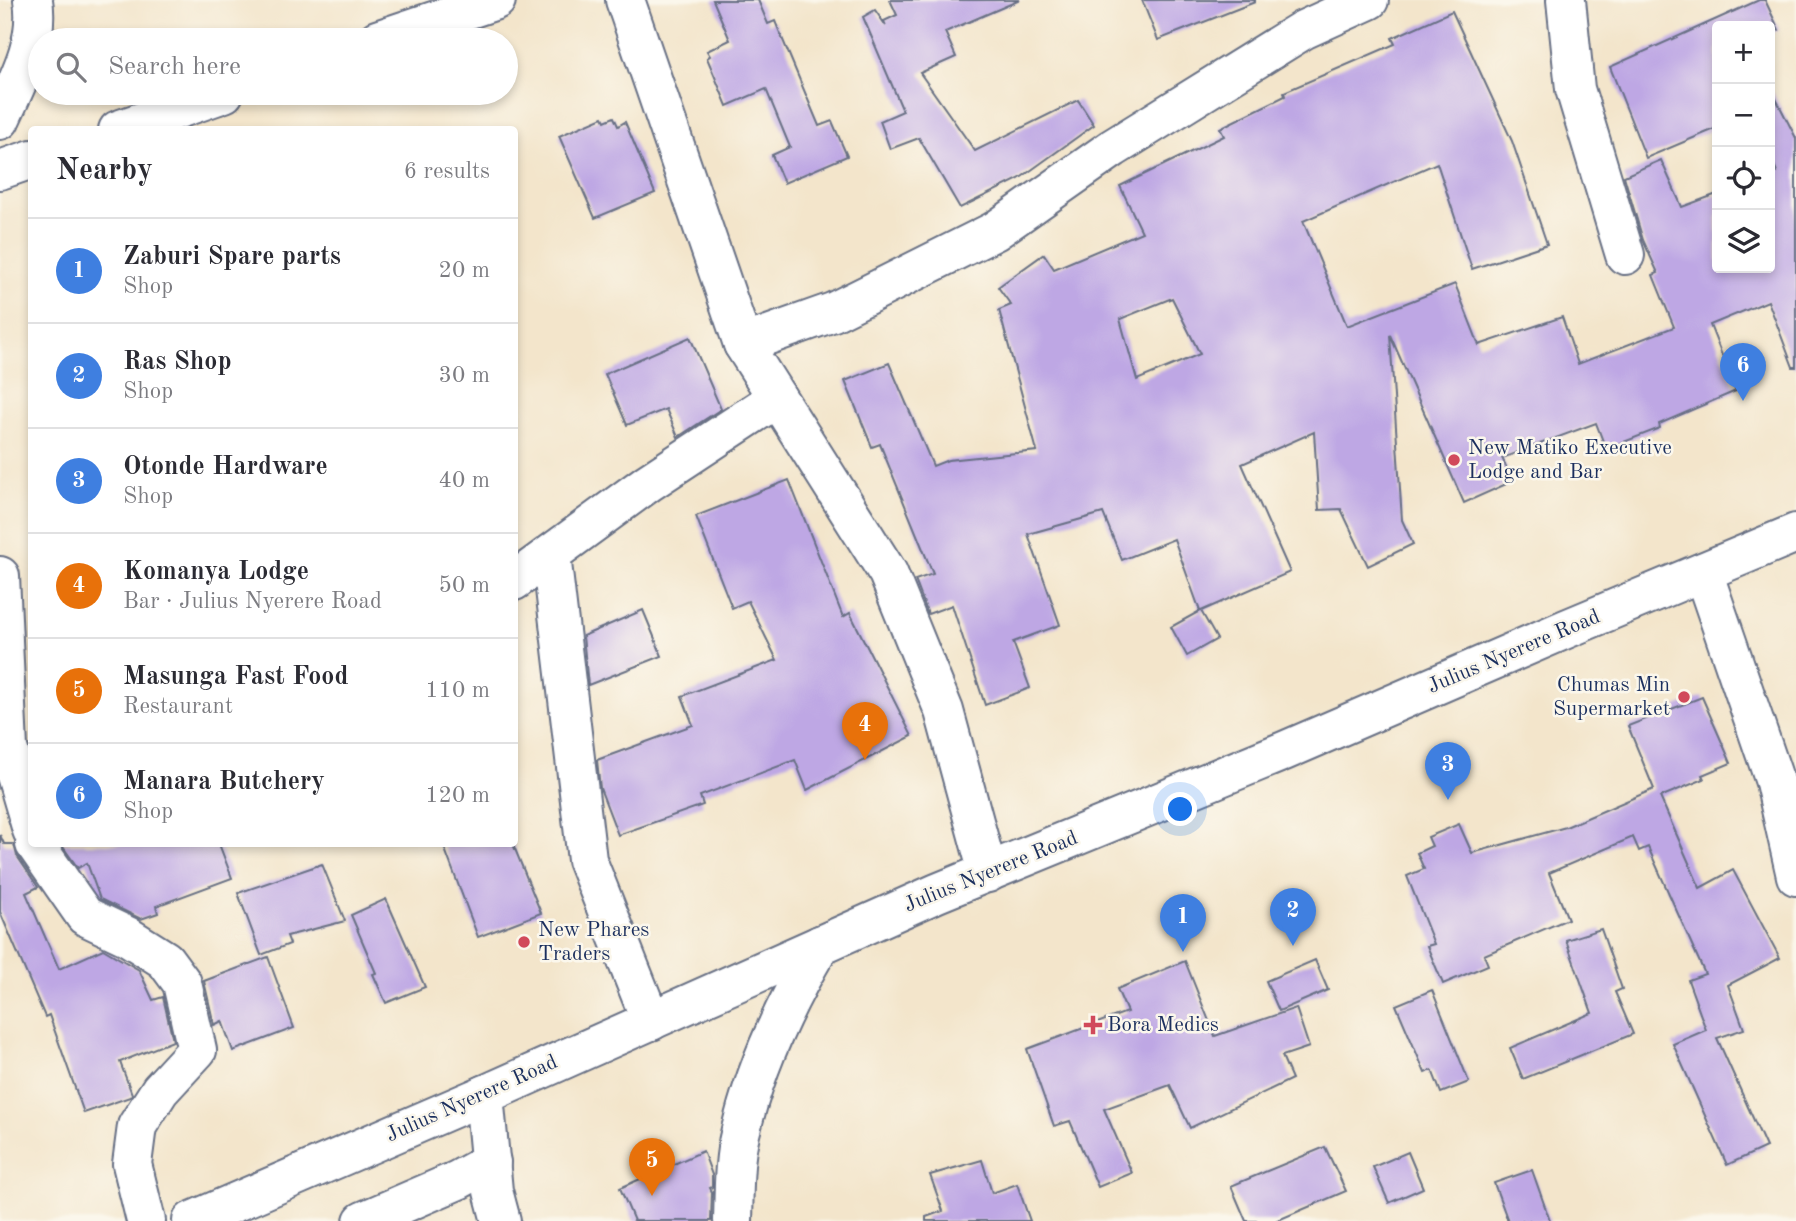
<!DOCTYPE html>
<html lang="en">
<head>
<meta charset="utf-8">
<style>
	:root { --surface:#fff; --page:#f2f2f3; --text:#2b2b33; --muted:#7c7c81; --line:#e1e1e2; --accent:#7c3aed }
	body { margin:0; font-family:"Old Standard TT",serif; background:var(--page); color:var(--text) }
	.controls { position:absolute; right:21px; top:21px; display:grid; overflow:hidden; border-radius:7px; box-shadow:0 4px 10px #0003 }
	.controls button { width:63px; height:63px; display:grid; place-items:center; padding:0; border:0; border-bottom:2px solid var(--line); background:var(--surface); color:var(--text); font:35px sans-serif }
	.you { position:absolute; left:1181px; top:810px; width:24px; height:24px; margin:-18px; border:5px solid #fff; border-radius:50%; background:#1a73e8; box-shadow:0 0 0 10px #1a73e833 }
	.badge { display:grid; place-items:center; width:46px; height:46px; border-radius:50%; background:var(--accent); color:#fff; font-size:23px; font-weight:700 }
	.pin { position:absolute; translate:-50% -58px; filter:drop-shadow(0 2px 4px #0008) }
	.pin::after { content:''; position:absolute; top:37px; width:24px; height:21px; background:inherit; clip-path:polygon(0 0,100% 0,50% 100%) }
	.list { margin:0; padding:0; list-style:none }
	h2 { display:flex; justify-content:space-between; align-items:center; height:91px; margin:0; padding:0 28px; font-size:30px }
	h2 small { font-size:23px; font-weight:400; color:var(--muted) }
	.list li { display:grid; grid-template-columns:46px 1fr auto; gap:21px; align-items:center; box-sizing:border-box; height:105px; padding:0 28px; border-top:2px solid var(--line) }
	.list b { display:block; font-size:26px; white-space:nowrap }
	.list p { margin:0; font-size:23px; white-space:nowrap; color:var(--muted) }
	.list em { font-size:23px; font-style:normal; color:var(--muted) }
	.icon { flex:none; width:38px; height:38px; fill:none; stroke:currentColor; stroke-width:2; stroke-linecap:round; stroke-linejoin:round }
	.map { position:relative; flex:none; width:1796px; height:1221px; overflow:hidden }
	.search { position:absolute; background:var(--surface); box-shadow:0 4px 10px #0003; left:28px; top:28px; width:490px; height:77px; display:flex; align-items:center; gap:18px; box-sizing:border-box; padding:0 24px; border-radius:38px; color:var(--muted); font-size:26px }
	.panel { position:absolute; background:var(--surface); box-shadow:0 4px 10px #0003; left:28px; top:126px; width:490px; height:721px; border-radius:7px }
	.map>svg:first-child { display:block }
	.building { fill:#bea7e4; fill-rule:evenodd }
	.lines { fill:none; stroke-linecap:round; stroke-linejoin:round }
	.minor-casing { stroke:#676f84; stroke-width:42 }
	.highway-casing { stroke:#676f84; stroke-width:42 }
	.minor { stroke:#fff; stroke-width:38 }
	.highway { stroke:#fff; stroke-width:38 }
	.poi-dot { fill:#d1495b; stroke:#fbf7ec; stroke-width:2.5 }
	.labels { text-anchor:middle; dominant-baseline:central; stroke-width:5; stroke-linejoin:round; paint-order:stroke }
	.poi-label { font-size:21px; fill:#1b2f5e; stroke:#fbf7ec; text-anchor:start }
	.street-label { font-size:21px; fill:#1b2f5e; stroke:#fbf7ec }
</style>
</head>
<body>
<div class="map">
<svg width="1796" height="1221" viewBox="0 0 1796 1221">
	<rect width="100%" height="100%" fill="#fbf7ec"/>
	<filter id="ink" filterUnits="userSpaceOnUse"><feTurbulence type="fractalNoise" baseFrequency=".0143" numOctaves="2"/><feDisplacementMap in="SourceGraphic" scale="14" xChannelSelector="R" yChannelSelector="G"/><feConvolveMatrix kernelMatrix="1 2 1 2 8 2 1 2 1" color-interpolation-filters="sRGB"/></filter>
	<filter id="wash" filterUnits="userSpaceOnUse"><feTurbulence type="fractalNoise" baseFrequency=".00686" numOctaves="4" result="noise"/><feDisplacementMap in="SourceGraphic" scale="28" xChannelSelector="R" yChannelSelector="G"/><feGaussianBlur stdDeviation="1.57" result="paint"/><feColorMatrix in="noise" values="0 0 0 0 0 0 0 0 0 0 0 0 0 0 0 0 0 1.4 0 .05"/><feComposite in="paint" operator="in"/></filter>
	<g filter="url(#wash)">
		<rect width="100%" height="100%" fill="#f3e5cb"/>
		<g id="blocks">
			<g class="building">
				<polygon points="713,0 758,0 768,24 775,21 819,126 832,121 847,156 784,183 772,155 790,147 766,89 727,106 707,58 710,56 707,51 730,40"/>
				<polygon points="890,0 1020,0 945,32 956,57 920,73 975,151 1078,100 1094,125 1019,179 960,208 919,138 890,149 880,121 903,111 863,17 875,10 886,26 884,21 897,15"/>
				<polygon points="1142,0 1255,0 1255,2 1158,40"/>
				<polygon points="1759,0 1765,0 1779,30 1770,34 1770,26 1717,26 1717,128 1646,158 1610,67"/>
				<path d="M1452,11L1512,141L1547,244L1472,269L1437,163L1303,221L1347,326L1455,284L1479,345L1562,317L1578,364L1674,327L1653,275L1658,273L1643,240L1624,176L1661,160L1682,207L1717,194V268H1770V175L1777,172L1770,155V87L1796,138V367H1793L1768,301L1710,325L1736,391L1659,424L1660,428L1606,449L1596,423L1502,458L1513,481L1464,503L1390,335L1402,520L1413,544L1368,566L1341,509L1319,510L1314,432L1242,464L1290,572L1201,611L1217,639L1187,656L1171,627L1200,611L1174,539L1122,560L1103,513L1028,534L1060,625L1013,642L1030,688L985,705L952,605L928,614L915,580L933,574L880,444L872,447L845,381L889,363L933,466L948,460L1037,451L999,310L1011,305L998,287L1044,254L1054,269L1142,232L1120,186L1224,136L1220,128L1285,96L1284,92L1395,44L1392,38ZM1172,298L1200,354L1137,380L1120,319Z"/>
				<polygon points="603,117 605,121 614,117 618,126 625,122 655,193 595,218 559,136"/>
				<polygon points="690,337 721,409 678,437 666,409 627,425 605,374"/>
				<polygon points="789,480 843,617 850,613 912,736 807,790 795,760 700,796 703,805 618,835 600,788 597,760 693,725 682,696 777,660 748,601 732,608 696,516"/>
				<polygon points="643,610 662,656 588,685 583,636"/>
				<polygon points="1702,697 1731,763 1702,775 1704,779 1660,797 1700,888 1733,870 1780,958 1728,985 1744,1029 1717,1038 1766,1147 1727,1165 1673,1044 1706,1030 1688,980 1705,974 1648,847 1639,851 1633,837 1549,873 1568,919 1484,955 1488,965 1443,984 1427,946 1434,944 1407,876 1424,869 1417,853 1432,846 1428,837 1459,824 1472,853 1566,827 1654,789 1628,726"/>
				<polygon points="0,835 4,844 14,844 17,856 38,887 26,893 59,969 103,949 139,970 153,1000 163,997 173,1041 120,1062 132,1094 130,1097 84,1113 49,1015 45,1017 0,912"/>
				<polygon points="61,844 219,844 232,878 156,906 158,913 141,919 100,899 87,863 78,868"/>
				<polygon points="443,844 513,844 541,913 478,937"/>
				<polygon points="322,864 345,921 287,936 290,944 261,955 238,893"/>
				<polygon points="386,899 425,987 386,1003 373,974 376,973 351,915"/>
				<polygon points="1601,929 1622,989 1615,992 1633,1034 1523,1079 1510,1048 1592,1013 1566,940"/>
				<polygon points="268,957 294,1028 233,1051 222,1021 214,1025 204,981"/>
				<polygon points="1315,960 1328,990 1279,1011 1266,981"/>
				<polygon points="1185,961 1215,1036 1296,1008 1309,1047 1282,1056 1292,1079 1190,1128 1170,1085 1104,1109 1132,1173 1098,1187 1070,1121 1054,1126 1027,1049 1127,1012 1117,989"/>
				<polygon points="1432,990 1469,1082 1441,1093 1432,1070 1425,1073 1396,1005"/>
				<polygon points="1325,1147 1346,1191 1276,1221 1246,1221 1231,1186"/>
				<polygon points="703,1151 712,1175 712,1187 710,1188 712,1192 711,1221 634,1221 620,1188"/>
				<polygon points="1408,1152 1423,1188 1389,1203 1373,1167"/>
				<polygon points="982,1160 992,1193 1017,1184 1030,1221 926,1221 926,1217 943,1211 930,1175"/>
				<polygon points="1532,1170 1550,1221 1508,1221 1494,1183"/>
			</g>
		</g>
	</g>
	<g filter="url(#ink)">
		<use href="#blocks" fill-opacity="0" stroke="#676f84" stroke-width="2"/>
		<g class="lines">
			<g class="minor-casing">
				<g id="minor">
					<polyline points="625,0 743,344 888,573 944,711 988,873"/>
					<polyline points="1566,0 1575,89 1625,255"/>
					<polyline points="377,40 496,0"/>
					<path d="M0,120C17,82 40,43 33,0"/>
					<polyline points="118,130 224,93"/>
					<polyline points="0,170 32,159"/>
					<polyline points="743,344 833,312 995,231 1113,148 1303,30 1369,0"/>
					<polyline points="551,555 587,860 651,1021"/>
					<polyline points="1703,572 1775,782 1796,876"/>
					<polyline points="0,576 8,748 32,830"/>
					<polyline points="514,581 648,483 777,398"/>
					<polyline points="35,844 85,916 127,936 165,960 182,983 197,1050 160,1090 137,1126 132,1164 146,1221"/>
					<polyline points="484,1095 493,1191 501,1221"/>
					<polyline points="363,1221 458,1180 491,1162"/>
					<path d="M733,1221C734,1193 733,1161 740,1134C755,1067 785,1004 820,945"/>
				</g>
			</g>
			<g class="highway-casing">
				<polyline id="highway" points="192,1221 484,1095 937,893 1284,751 1566,629 1796,533"/>
			</g>
			<use href="#minor" class="minor"/>
			<use href="#highway" class="highway"/>
		</g>
	</g>
	<g class="poi-dot">
		<circle cx="1454" cy="460" r="7"/>
		<circle cx="1684" cy="697" r="7"/>
		<circle cx="524" cy="942" r="7"/>
		<path d="M1089.5 1014.5h7v7h7v7h-7v7h-7v-7h-7v-7h7z"/>
	</g>
	<g class="labels">
		<g class="poi-label">
			<text x="1468" y="448">New Matiko Executive<tspan x="1468" dy="24">Lodge and Bar</tspan></text>
			<text x="1670" y="685" text-anchor="end">Chumas Min<tspan x="1670" dy="24">Supermarket</tspan></text>
			<text x="538" y="930">New Phares<tspan x="538" dy="24">Traders</tspan></text>
			<text x="1107" y="1025">Bora Medics</text>
		</g>
		<g class="street-label">
			<text transform="translate(1514 652) rotate(-23)">Julius Nyerere Road</text>
			<text transform="translate(991 872) rotate(-22)">Julius Nyerere Road</text>
			<text transform="translate(472 1099) rotate(-24)">Julius Nyerere Road</text>
		</g>
	</g>
</svg>
<div class="controls">
<button>+</button>
<button>−</button>
<button><svg class="icon" aria-label="locate" viewBox="0 0 24 24"><circle cx="12" cy="12" r="6"/><path d="M12 2v4M12 18v4M2 12h4M18 12h4"/></svg></button>
<button><svg class="icon" aria-label="layers" viewBox="0 0 24 24"><path d="M12 4l9 5-9 5-9-5zM3 14l9 5 9-5"/></svg></button>
</div>
<div class="you"></div>
<div class="pin badge" style="left:1183px;top:952px;background:#3f7fe0">1</div>
<div class="pin badge" style="left:1293px;top:946px;background:#3f7fe0">2</div>
<div class="pin badge" style="left:1448px;top:800px;background:#3f7fe0">3</div>
<div class="pin badge" style="left:865px;top:760px;background:#e8710a">4</div>
<div class="pin badge" style="left:652px;top:1196px;background:#e8710a">5</div>
<div class="pin badge" style="left:1743px;top:401px;background:#3f7fe0">6</div>
<div class="search"><svg class="icon" aria-label="search" viewBox="0 0 24 24"><circle cx="10" cy="10" r="6"/><path d="M15 15l6 6"/></svg>Search here</div>
<section class="panel">
<h2>Nearby<small>6 results</small></h2>
<ul class="list">
<li><span class="badge" style="background:#3f7fe0">1</span><div><b>Zaburi Spare parts</b><p>Shop</p></div><em>20 m</em></li>
<li><span class="badge" style="background:#3f7fe0">2</span><div><b>Ras Shop</b><p>Shop</p></div><em>30 m</em></li>
<li><span class="badge" style="background:#3f7fe0">3</span><div><b>Otonde Hardware</b><p>Shop</p></div><em>40 m</em></li>
<li><span class="badge" style="background:#e8710a">4</span><div><b>Komanya Lodge</b><p>Bar · Julius Nyerere Road</p></div><em>50 m</em></li>
<li><span class="badge" style="background:#e8710a">5</span><div><b>Masunga Fast Food</b><p>Restaurant</p></div><em>110 m</em></li>
<li><span class="badge" style="background:#3f7fe0">6</span><div><b>Manara Butchery</b><p>Shop</p></div><em>120 m</em></li>
</ul>
</section>
</div>
</body>
</html>
